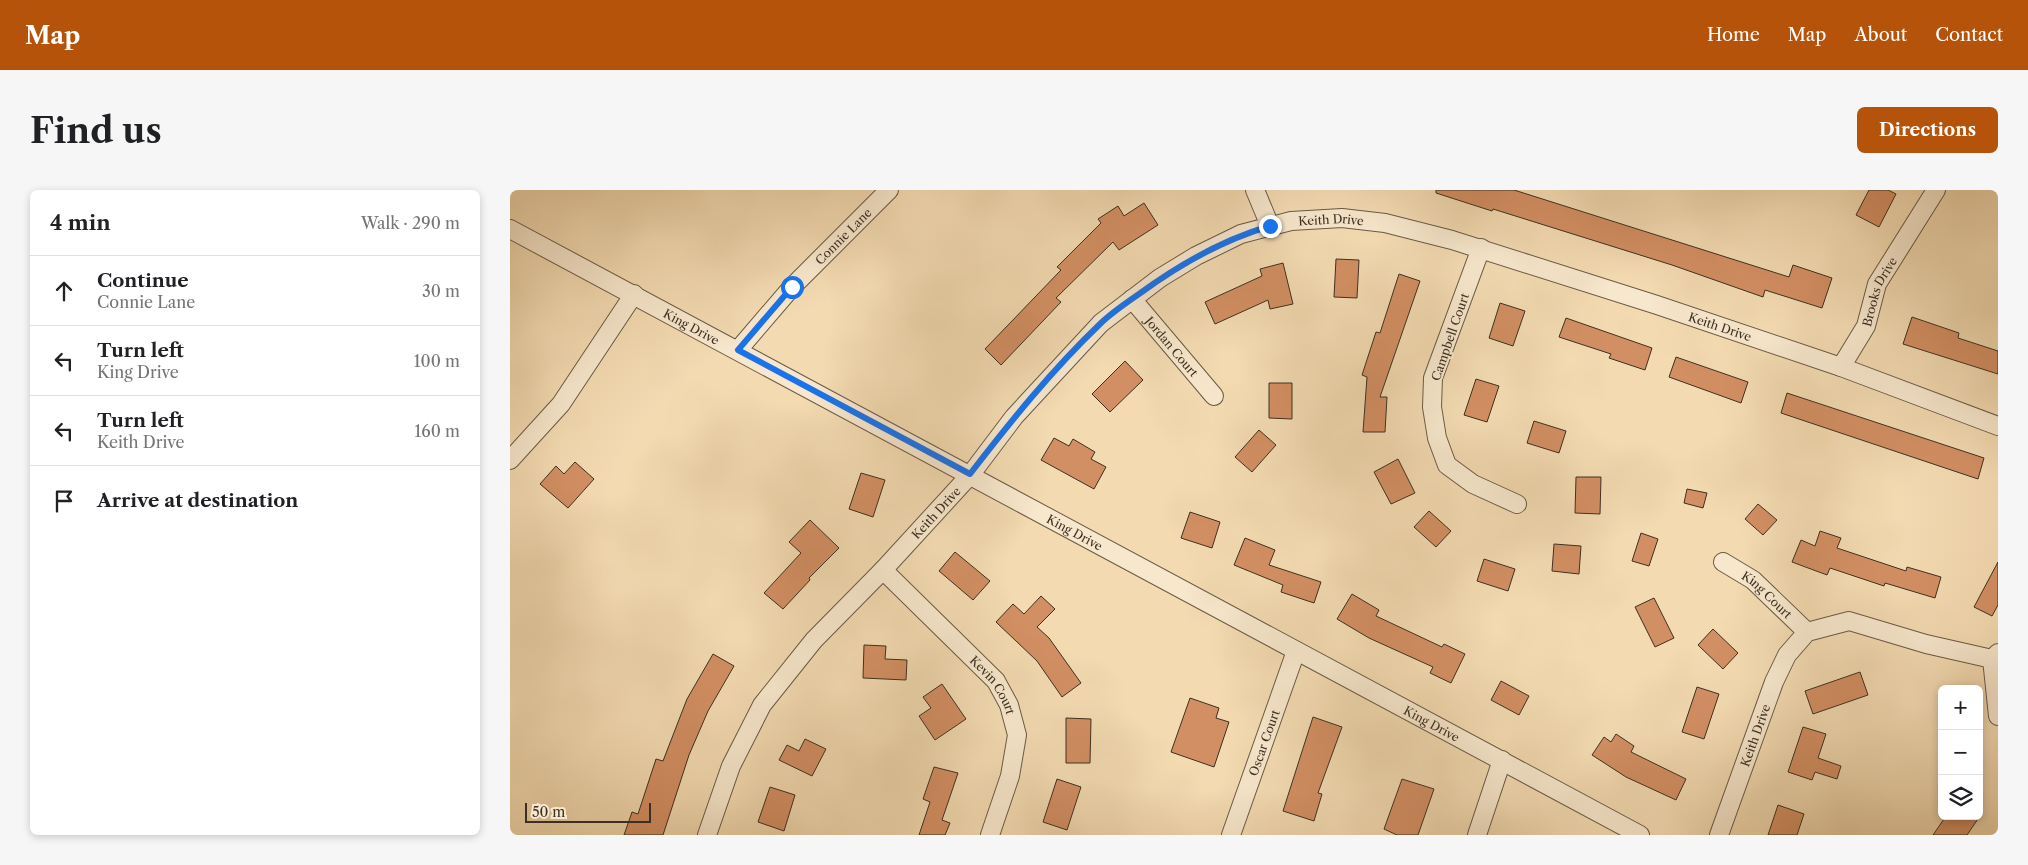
<!DOCTYPE html>
<html lang="en">
<head>
<meta charset="utf-8">
<style>
  body { margin:0; font-family:"Libre Caslon Text",serif; background:#f6f6f6; color:#202124 }
  .controls { position:absolute; right:15px; bottom:15px; display:grid; overflow:hidden; border-radius:8px; box-shadow:0 2px 8px #0003 }
  .controls button { width:45px; height:45px; display:grid; place-items:center; padding:0; border:0; border-bottom:1px solid #e0e0e0; background:#fff; color:#202124; font:25px sans-serif }
  .scale { position:absolute; left:15px; bottom:12px; width:126px; box-sizing:border-box; padding-left:5px; border:2px solid #3d3023; border-top:0; font-size:14px; line-height:18px; white-space:nowrap; color:#3d3023; -webkit-text-stroke:4px #f7e7cc; paint-order:stroke }
  .stop { position:absolute; width:15px; height:15px; margin:-11px; border:4px solid #1a73e8; border-radius:50%; background:#fff }
  .stop.end { background:#1a73e8; border-color:#fff; box-shadow:0 1px 5px #0008 }
  .list { margin:0; padding:0; list-style:none }
  h2 { display:flex; justify-content:space-between; align-items:center; height:65px; margin:0; padding:0 20px; font-size:21px }
  h2 small { font-size:16px; font-weight:400; color:#757577 }
  .list li { display:grid; grid-template-columns:32px 1fr auto; gap:15px; align-items:center; box-sizing:border-box; height:70px; padding:0 20px; border-top:1px solid #e0e0e0 }
  .list b { display:block; font-size:19px; white-space:nowrap }
  .list p { margin:0; font-size:16px; white-space:nowrap; color:#757577 }
  .list em { font-size:16px; font-style:normal; color:#757577 }
  .icon { flex:none; width:28px; height:28px; fill:none; stroke:currentColor; stroke-width:2; stroke-linecap:round; stroke-linejoin:round }
  .map { position:relative; flex:none; width:1488px; height:645px; overflow:hidden; border-radius:8px }
  header { display:flex; align-items:center; gap:30px; box-sizing:border-box; height:70px; padding:0 25px; background:#b45309; color:#fff }
  header strong { font-size:24px }
  nav { display:flex; gap:28px; margin-inline-start:auto; font-size:18px }
  .intro { display:flex; align-items:center; justify-content:space-between; box-sizing:border-box; height:120px; padding:0 30px }
  h1 { margin:0; font-size:35px }
  .button { padding:12px 22px; border-radius:8px; background:#b45309; color:#fff; font-size:18px; font-weight:700 }
  main { display:flex; gap:30px; padding:0 30px }
  aside { flex:1; background:#fff; border-radius:8px; box-shadow:0 2px 8px #0003 }
  .map>svg:first-child { display:block }
  .building { fill:#d28f63; stroke:#3d3023 }
  .lines { fill:none; stroke-linecap:round; stroke-linejoin:round }
  .minor-casing { stroke:#6a5a46; stroke-width:20 }
  .minor { stroke:#f7e7cc; stroke-width:18 }
  .route { stroke:#1a73e8; stroke-width:6 }
  .labels { text-anchor:middle; dominant-baseline:central; stroke-width:4; stroke-linejoin:round; paint-order:stroke }
  .street-label { font-size:12px; fill:#3d3023; stroke:#f7e7cc }
</style>
</head>
<body>
<header>
<strong>Map</strong>
<nav><a>Home</a><a>Map</a><a>About</a><a>Contact</a></nav>
</header>
<div class="intro"><h1>Find us</h1><a class="button">Directions</a></div>
<main>
<aside>
<h2>4 min<small>Walk · 290 m</small></h2>
<ul class="list">
<li><svg class="icon" aria-label="ahead" viewBox="0 0 24 24"><path d="M12 20V5M6 11l6-6 6 6"/></svg><div><b>Continue</b><p>Connie Lane</p></div><em>30 m</em></li>
<li><svg class="icon" aria-label="left" viewBox="0 0 24 24"><path d="M17 20v-9H6M10 6l-5 5 5 5"/></svg><div><b>Turn left</b><p>King Drive</p></div><em>100 m</em></li>
<li><svg class="icon" aria-label="left" viewBox="0 0 24 24"><path d="M17 20v-9H6M10 6l-5 5 5 5"/></svg><div><b>Turn left</b><p>Keith Drive</p></div><em>160 m</em></li>
<li><svg class="icon" aria-label="arrive" viewBox="0 0 24 24"><path d="M6 21V4h12l-3 4 3 4H6"/></svg><div><b>Arrive at destination</b></div></li>
</ul>
</aside>
<div class="map">
<svg width="1488" height="645" viewBox="0 0 1488 645">
  <rect width="100%" height="100%" fill="#f3dab1"/>
  <filter id="stains"><feTurbulence type="fractalNoise" baseFrequency=".004" numOctaves="4"/><feColorMatrix values="0 0 0 0 .2 0 0 0 0 .09 0 0 0 0 .02 0 0 0 .5 -.17"/></filter>
  <radialGradient id="worn" r=".72"><stop offset=".6" stop-color="#630" stop-opacity="0"/><stop offset="1" stop-color="#630" stop-opacity=".3"/></radialGradient>
  <path class="building" d="M 926,0 L 1004,0 L 1279,87 L 1283,75 L 1322,88 L 1312,118 L 1255,100 L 1253,107 L 1162,75 L 983,19 L 982,21 L 926,3 Z
    M 1359,0 L 1378,0 L 1386,4 L 1369,37 L 1346,25 Z
    M 634,13 L 648,35 L 609,60 L 603,52 L 546,108 L 551,112 L 491,175 L 475,159 L 551,80 L 547,77 L 591,33 L 588,29 L 608,16 L 614,26 Z
    M 826,69 L 849,70 L 847,108 L 824,107 Z
    M 773,73 L 783,114 L 760,119 L 758,110 L 705,134 L 695,112 L 752,86 L 750,79 Z
    M 889,84 L 910,91 L 870,207 L 877,207 L 875,242 L 853,242 L 857,187 L 852,185 L 866,142 L 870,143 Z
    M 990,113 L 1015,121 L 1003,156 L 979,148 Z
    M 1402,127 L 1449,143 L 1448,148 L 1488,161 L 1488,184 L 1393,154 Z
    M 1056,128 L 1142,158 L 1135,180 L 1099,168 L 1101,164 L 1049,147 Z
    M 1166,167 L 1238,192 L 1231,213 L 1159,187 Z
    M 615,171 L 633,190 L 600,222 L 582,204 Z
    M 966,189 L 989,196 L 977,232 L 954,225 Z
    M 759,193 L 782,193 L 782,229 L 759,228 Z
    M 1277,203 L 1474,268 L 1468,289 L 1271,223 Z
    M 1024,231 L 1056,241 L 1049,263 L 1017,253 Z
    M 749,240 L 766,255 L 742,282 L 725,267 Z
    M 544,248 L 559,256 L 563,249 L 585,262 L 581,269 L 596,277 L 584,299 L 531,270 Z
    M 888,269 L 905,303 L 881,314 L 864,282 Z
    M 65,272 L 84,289 L 58,318 L 30,294 L 46,276 L 54,284 Z
    M 351,283 L 375,290 L 363,327 L 339,319 Z
    M 1066,287 L 1091,287 L 1090,324 L 1065,323 Z
    M 1177,299 L 1197,303 L 1193,318 L 1174,313 Z
    M 1248,314 L 1267,330 L 1253,345 L 1235,329 Z
    M 919,321 L 941,341 L 926,357 L 904,337 Z
    M 680,322 L 710,332 L 702,358 L 671,348 Z
    M 300,330 L 329,358 L 299,388 L 300,390 L 273,419 L 254,403 L 291,363 L 279,352 Z
    M 1310,341 L 1331,348 L 1327,358 L 1396,381 L 1397,377 L 1431,387 L 1425,408 L 1375,393 L 1374,396 L 1320,378 L 1317,385 L 1282,372 L 1291,350 L 1305,356 Z
    M 1131,343 L 1148,349 L 1139,376 L 1122,371 Z
    M 735,348 L 765,360 L 759,375 L 811,392 L 804,413 L 771,402 L 773,395 L 724,375 Z
    M 1044,354 L 1071,356 L 1069,384 L 1042,381 Z
    M 445,362 L 480,391 L 463,410 L 429,381 Z
    M 974,369 L 1005,379 L 998,401 L 967,391 Z
    M 1488,372 L 1488,415 L 1482,426 L 1464,417 Z
    M 842,404 L 869,420 L 866,426 L 932,457 L 934,454 L 955,464 L 941,493 L 920,483 L 923,477 L 859,448 L 827,429 Z
    M 531,406 L 545,419 L 527,437 L 539,448 L 571,493 L 552,507 L 527,471 L 486,432 L 503,414 L 514,424 Z
    M 1144,408 L 1164,448 L 1145,457 L 1125,417 Z
    M 1203,439 L 1228,463 L 1213,479 L 1188,455 Z
    M 354,455 L 376,456 L 375,469 L 397,470 L 396,490 L 353,488 Z
    M 203,464 L 224,476 L 198,521 L 179,565 L 153,645 L 114,645 L 122,622 L 128,624 L 146,569 L 153,571 L 177,509 Z
    M 1350,482 L 1358,505 L 1303,524 L 1295,501 Z
    M 991,491 L 1019,506 L 1009,525 L 981,510 Z
    M 432,494 L 456,529 L 425,550 L 409,526 L 421,518 L 413,507 Z
    M 1187,497 L 1209,504 L 1194,549 L 1172,542 Z
    M 680,508 L 709,518 L 706,528 L 719,532 L 704,577 L 661,562 Z
    M 803,527 L 832,537 L 808,603 L 812,604 L 804,631 L 773,621 Z
    M 556,528 L 581,529 L 580,573 L 556,573 Z
    M 1293,537 L 1316,544 L 1308,568 L 1331,576 L 1327,589 L 1305,582 L 1302,590 L 1278,582 Z
    M 1106,544 L 1124,556 L 1121,562 L 1176,589 L 1166,610 L 1116,587 L 1082,565 L 1094,547 L 1101,552 Z
    M 295,549 L 316,559 L 302,586 L 269,570 L 277,555 L 289,561 Z
    M 424,577 L 448,583 L 432,630 L 440,633 L 435,645 L 409,645 L 420,612 L 413,609 Z
    M 547,589 L 571,597 L 557,640 L 533,632 Z
    M 892,589 L 924,599 L 908,645 L 887,645 L 874,639 Z
    M 260,597 L 285,605 L 274,641 L 248,632 Z
    M 1268,615 L 1294,624 L 1287,645 L 1258,645 Z
    M 1436,626 L 1470,626 L 1457,645 L 1423,645 Z"/>
  <g class="lines">
    <g class="minor-casing">
      <g id="minor">
        <path d="M 745,0 L 760,36"/>
        <path id="s1" d="M 0,39 L 1130,645"/>
        <path d="M 971,58 L 923,188 L 922,217 L 927,248 L 937,275 L 963,294 L 1007,314"/>
        <path id="s2" d="M 622,109 L 704,206"/>
        <path id="s3" d="M 228,160 L 282,97 L 379,0"/>
        <path id="s4" d="M 1331,177 L 1356,136 L 1367,94 L 1426,0"/>
        <path d="M 0,270 L 51,214 L 124,104"/>
        <path id="s5" d="M 1213,372 L 1243,390 L 1297,442"/>
        <path id="s6" d="M 373,380 L 486,491 L 499,515 L 507,545 L 500,586 L 480,645"/>
        <path d="M 1482,469 L 1488,526"/>
        <path id="s7" d="M 197,645 L 221,576 L 252,515 L 304,450 L 373,380 L 461,284 L 504,227 L 591,133 L 650,88 L 686,66 L 731,44 L 781,31 L 832,28 L 875,33 L 942,50 L 1147,115 L 1331,177 L 1488,236"/>
        <path id="s8" d="M 721,645 L 786,461"/>
        <path d="M 967,645 L 992,570"/>
        <path id="s9" d="M 1209,645 L 1264,492 L 1277,465 L 1297,442 L 1339,431 L 1416,454 L 1482,469 L 1488,463"/>
      </g>
    </g>
    <use href="#minor" class="minor"/>
  </g>
  <g class="lines">
    <path class="route" d="M 282,97 L 228,160 L 460,284 C 500,232 542,180 590,134 C 601,123 616,113 629,104 C 670,74 712,50 760,36"/>
  </g>
  <g class="labels">
    <g class="street-label">
      <text stroke="none"><textPath href="#s7" startOffset="911">Keith Drive</textPath></text>
      <text stroke="none"><textPath href="#s3" startOffset="155">Connie Lane</textPath></text>
      <text stroke="none"><textPath href="#s4" startOffset="85">Brooks Drive</textPath></text>
      <text stroke="none"><textPath href="#s1" startOffset="206">King Drive</textPath></text>
      <text stroke="none"><textPath href="#s7" startOffset="1316">Keith Drive</textPath></text>
      <text transform="translate(940 147) rotate(-71)">Campbell Court</text>
      <text stroke="none"><textPath href="#s2" startOffset="62">Jordan Court</textPath></text>
      <text stroke="none"><textPath href="#s7" startOffset="401">Keith Drive</textPath></text>
      <text stroke="none"><textPath href="#s1" startOffset="641">King Drive</textPath></text>
      <text stroke="none"><textPath href="#s5" startOffset="55">King Court</textPath></text>
      <text stroke="none"><textPath href="#s6" startOffset="160">Kevin Court</textPath></text>
      <text stroke="none"><textPath href="#s1" startOffset="1046">King Drive</textPath></text>
      <text stroke="none"><textPath href="#s9" startOffset="106">Keith Drive</textPath></text>
      <text stroke="none"><textPath href="#s8" startOffset="98">Oscar Court</textPath></text>
    </g>
  </g>
  <rect width="100%" height="100%" filter="url(#stains)"/>
  <rect width="100%" height="100%" fill="url(#worn)"/>
</svg>
<div class="controls">
<button>+</button>
<button>−</button>
<button><svg class="icon" aria-label="layers" viewBox="0 0 24 24"><path d="M12 4l9 5-9 5-9-5zM3 14l9 5 9-5"/></svg></button>
</div>
<div class="scale">50 m</div>
<div class="stop" style="left:282px;top:97px"></div>
<div class="stop end" style="left:760px;top:36px"></div>
</div>
</main>
</body>
</html>
